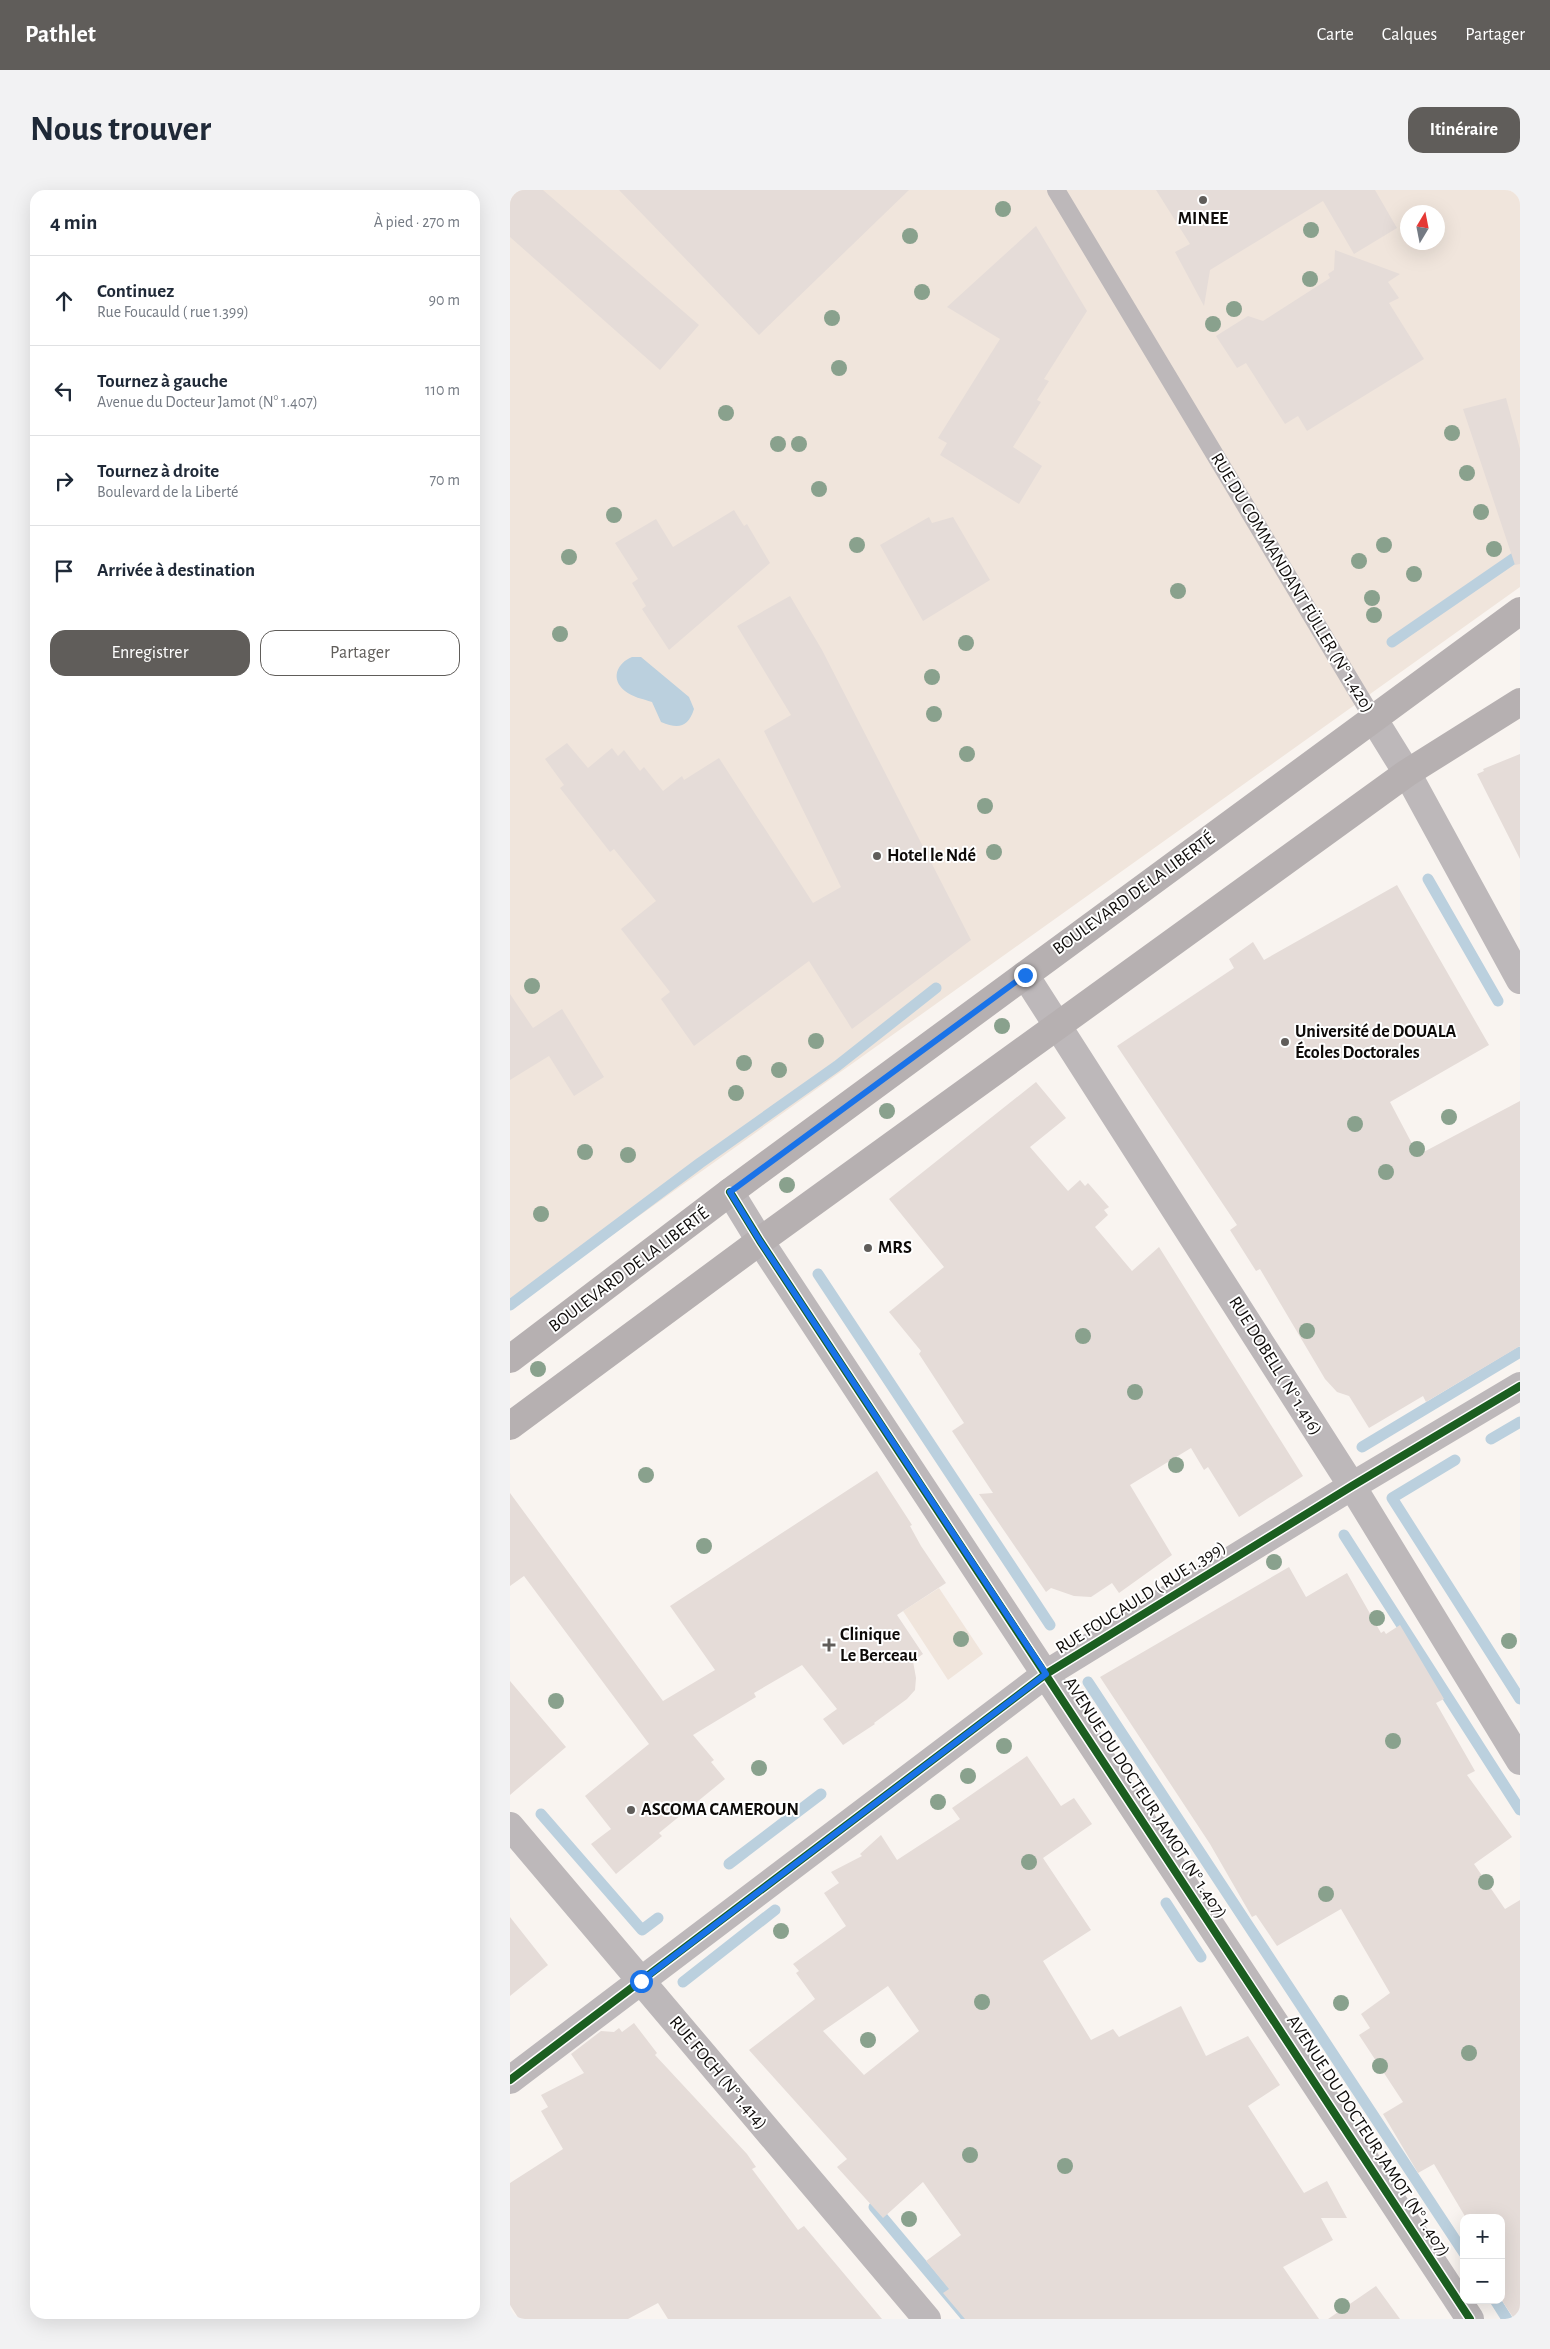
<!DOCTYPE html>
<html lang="fr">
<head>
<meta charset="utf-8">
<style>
  body { margin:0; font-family:"Alegreya Sans",sans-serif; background:#f2f2f3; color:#1f2937 }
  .controls { position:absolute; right:15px; bottom:15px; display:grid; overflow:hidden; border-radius:10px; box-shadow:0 5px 20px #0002 }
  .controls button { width:45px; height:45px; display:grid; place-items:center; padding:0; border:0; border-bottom:1px solid #e0e1e3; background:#fff; color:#1f2937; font:25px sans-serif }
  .compass { position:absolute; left:890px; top:15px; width:45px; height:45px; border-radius:50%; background:#fff; box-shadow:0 5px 20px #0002; rotate:10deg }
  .stop { position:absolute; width:15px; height:15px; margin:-11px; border:4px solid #1a73e8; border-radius:50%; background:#fff }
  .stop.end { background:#1a73e8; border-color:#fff; box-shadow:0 1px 5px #0008 }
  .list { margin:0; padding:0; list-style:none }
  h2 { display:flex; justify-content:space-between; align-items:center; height:65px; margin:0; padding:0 20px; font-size:21px }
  h2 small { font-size:16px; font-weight:400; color:#747a83 }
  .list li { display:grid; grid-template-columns:32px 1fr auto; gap:15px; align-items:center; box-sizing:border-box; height:90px; padding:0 20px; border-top:1px solid #e0e1e3 }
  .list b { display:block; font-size:19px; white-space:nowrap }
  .list p { margin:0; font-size:16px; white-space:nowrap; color:#747a83 }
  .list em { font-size:16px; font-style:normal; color:#747a83 }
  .actions { display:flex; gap:10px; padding:15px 20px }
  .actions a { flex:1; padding:11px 0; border:1px solid #605d5a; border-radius:15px; text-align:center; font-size:18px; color:#605d5a }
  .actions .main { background:#605d5a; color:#fff }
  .icon { flex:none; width:28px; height:28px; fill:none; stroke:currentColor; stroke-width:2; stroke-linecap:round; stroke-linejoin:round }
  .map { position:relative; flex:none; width:1010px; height:2129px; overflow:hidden; border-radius:15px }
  header { display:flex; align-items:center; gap:30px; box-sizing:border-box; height:70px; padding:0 25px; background:#605d5a; color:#fff }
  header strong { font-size:24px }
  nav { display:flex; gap:28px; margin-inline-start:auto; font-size:18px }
  .intro { display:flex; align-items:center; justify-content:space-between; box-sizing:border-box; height:120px; padding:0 30px }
  h1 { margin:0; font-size:35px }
  .button { padding:12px 22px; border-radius:15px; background:#605d5a; color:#fff; font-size:18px; font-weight:700 }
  main { display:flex; gap:30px; padding:0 30px }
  aside { flex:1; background:#fff; border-radius:15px; box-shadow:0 5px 20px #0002 }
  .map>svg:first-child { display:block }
  .built { fill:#f0e5dc; fill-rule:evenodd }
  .water { fill:#bbd0de }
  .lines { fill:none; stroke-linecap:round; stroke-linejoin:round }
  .stream { stroke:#bbd0de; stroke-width:11 }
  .building { fill:#e5dcd8; fill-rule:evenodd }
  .service { stroke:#bdb8ba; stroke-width:18 }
  .minor { stroke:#bdb8ba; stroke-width:28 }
  .primary { stroke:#b6b0b1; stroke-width:28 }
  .cycleway-casing { stroke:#fff; stroke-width:11 }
  .cycleway { stroke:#1b5e20; stroke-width:8 }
  .tree { fill:#89a18d }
  .route { stroke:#1a73e8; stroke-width:6 }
  .poi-dot { fill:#605d5a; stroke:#fff; stroke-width:2 }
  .labels { text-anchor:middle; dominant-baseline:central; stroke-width:4; stroke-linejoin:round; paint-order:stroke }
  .poi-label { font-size:18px; font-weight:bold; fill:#0e0b09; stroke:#fff; text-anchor:start }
  .street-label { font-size:18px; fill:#0e0b09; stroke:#fff }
</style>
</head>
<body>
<header>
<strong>Pathlet</strong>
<nav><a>Carte</a><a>Calques</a><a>Partager</a></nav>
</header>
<div class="intro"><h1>Nous trouver</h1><a class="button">Itinéraire</a></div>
<main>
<aside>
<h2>4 min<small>À pied · 270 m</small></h2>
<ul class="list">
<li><svg class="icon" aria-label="ahead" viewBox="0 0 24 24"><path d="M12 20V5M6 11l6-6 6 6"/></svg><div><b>Continuez</b><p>Rue Foucauld ( rue 1.399)</p></div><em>90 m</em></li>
<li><svg class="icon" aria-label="left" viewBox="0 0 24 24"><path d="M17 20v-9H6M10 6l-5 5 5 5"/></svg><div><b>Tournez à gauche</b><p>Avenue du Docteur Jamot (N° 1.407)</p></div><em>110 m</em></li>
<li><svg class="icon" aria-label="right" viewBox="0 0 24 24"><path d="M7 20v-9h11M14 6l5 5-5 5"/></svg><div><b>Tournez à droite</b><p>Boulevard de la Liberté</p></div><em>70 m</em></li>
<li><svg class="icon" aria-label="arrive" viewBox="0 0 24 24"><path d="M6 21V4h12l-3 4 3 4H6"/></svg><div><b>Arrivée à destination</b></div></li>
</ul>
<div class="actions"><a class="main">Enregistrer</a><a>Partager</a></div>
</aside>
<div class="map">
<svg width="1010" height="2129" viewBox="0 0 1010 2129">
  <rect width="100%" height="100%" fill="#f9f4f0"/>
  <path class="built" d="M 0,0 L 1010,0 L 1010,397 L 0,1118 ZM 898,22 L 928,22 L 928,52 L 898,52 Z
    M 429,1398 L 473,1464 L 438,1490 L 393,1421 Z"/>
  <path class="water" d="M 122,467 L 131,467 L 179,507 L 184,519 C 178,538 168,539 151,532 L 142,512 C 133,509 122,507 115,501 C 100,489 107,473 122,467 Z"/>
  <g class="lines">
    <path class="stream" d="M 882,452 L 1010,364
      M 918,689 L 988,811
      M 308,1084 L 540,1435
      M 0,1115 L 190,973 L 327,876 L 426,798
      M 981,1249 L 1010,1232
      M 852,1257 L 1010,1162
      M 945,1270 L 882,1308 L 1010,1509
      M 834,1345 L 1010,1620
      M 578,1492 L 954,2063
      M 31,1624 L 132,1740 L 148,1728
      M 219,1674 L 311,1604
      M 656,1713 L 691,1767
      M 173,1792 L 265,1720
      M 364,2017 L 458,2129
      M 985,2110 L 997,2129"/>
  </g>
  <path class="building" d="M 0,0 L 33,0 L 189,135 L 150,180 L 0,47 Z
    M 109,0 L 399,0 L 249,145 Z
    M 646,0 L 865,0 L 887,38 L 844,64 L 813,11 L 700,80 L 694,116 L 665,62 L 680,54 Z
    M 526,36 L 577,121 L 534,189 L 539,191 L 527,210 L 531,212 L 503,257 L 532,276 L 509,314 L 430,265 L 437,253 L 428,248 L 490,149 L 437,117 Z
    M 825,60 L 890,84 L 878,92 L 889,108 L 879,113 L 914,169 L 797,241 L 788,226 L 775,234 L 736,173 L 727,178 L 706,146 L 738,126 L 753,131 L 820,88 L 818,84 L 824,80 Z
    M 996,208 L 1010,259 L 1010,374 L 1005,375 L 953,219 Z
    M 224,320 L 234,336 L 237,334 L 260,373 L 159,460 L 132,419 L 136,416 L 122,393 L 128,389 L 105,353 L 146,329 L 163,357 Z
    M 419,327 L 422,333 L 443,327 L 480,390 L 413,431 L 370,355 Z
    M 280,406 L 312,460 L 461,750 L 342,839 L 299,771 L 184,856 L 151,809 L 160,802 L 111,739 L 146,711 L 104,659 L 100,662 L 50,598 L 54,595 L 35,569 L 57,553 L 78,578 L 102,558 L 108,566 L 114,560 L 130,581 L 134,577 L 153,601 L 172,586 L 174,590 L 209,568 L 303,713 L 331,697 L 254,541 L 281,525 L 227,436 Z
    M 1010,564 L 1010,669 L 967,584 L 974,581 L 973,579 Z
    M 887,695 L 979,855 L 880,912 L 908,965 L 1010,911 L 1010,1156 L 916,1212 L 913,1206 L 859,1238 L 839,1206 L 827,1202 L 815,1189 L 750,1079 L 746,1081 L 720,1040 L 727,1035 L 607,856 L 724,778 L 719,769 L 743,752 L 754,770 Z
    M 0,804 L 23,838 L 52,819 L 94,887 L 64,906 L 39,866 L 0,890 Z
    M 526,892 L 556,928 L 520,957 L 558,1001 L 570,990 L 575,996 L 578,993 L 599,1017 L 594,1020 L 598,1025 L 585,1037 L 622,1081 L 649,1057 L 793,1286 L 729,1327 L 698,1277 L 694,1280 L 681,1258 L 620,1295 L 662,1365 L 609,1403 L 602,1393 L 581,1407 L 564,1406 L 541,1398 L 536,1402 L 469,1304 L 483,1303 L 442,1241 L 454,1233 L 409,1164 L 411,1161 L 379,1122 L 434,1077 L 379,1009 Z
    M 367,1281 L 402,1335 L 400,1336 L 411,1356 L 436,1393 L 387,1425 L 413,1464 L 403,1471 L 406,1488 L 405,1500 L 397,1509 L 364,1533 L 365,1534 L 333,1555 L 313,1529 L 327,1519 L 292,1475 L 244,1503 L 246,1507 L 183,1545 L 204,1570 L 201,1572 L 215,1589 L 149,1643 L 152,1646 L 106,1684 L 81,1654 L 101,1639 L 75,1606 L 139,1554 L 14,1386 L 0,1396 L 0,1303 L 153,1511 L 205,1480 L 160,1416 Z
    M 779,1377 L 796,1407 L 837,1383 L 871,1443 L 874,1441 L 876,1444 L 890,1435 L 934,1509 L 926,1513 L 965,1581 L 957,1585 L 1002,1647 L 964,1674 L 995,1719 L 1010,1710 L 1010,2129 L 1004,2129 L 991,2109 L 991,2028 L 956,2028 L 924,1974 L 908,1983 L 873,1924 L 893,1912 L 849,1845 L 860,1838 L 851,1824 L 880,1803 L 831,1719 L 767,1756 L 746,1725 L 742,1727 L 700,1654 L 590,1487 Z
    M 0,1491 L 56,1557 L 0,1605 Z
    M 517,1566 L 551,1616 L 564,1608 L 582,1634 L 533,1668 L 581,1740 L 533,1771 L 581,1850 L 603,1839 L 609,1847 L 671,1816 L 696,1866 L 738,1846 L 770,1895 L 738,1916 L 794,2003 L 817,1991 L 837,2028 L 811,2028 L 823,2050 L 773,2077 L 809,2129 L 455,2129 L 433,2103 L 439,2099 L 416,2071 L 451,2045 L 413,1992 L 373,2028 L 327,1977 L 337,1969 L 239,1860 L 305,1809 L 286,1783 L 289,1781 L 283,1774 L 336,1736 L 314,1703 L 329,1693 L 321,1682 L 352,1666 L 350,1664 L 371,1645 L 387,1670 L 450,1629 L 442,1618 ZM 378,1796 L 409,1841 L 354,1885 L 313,1841 Z
    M 0,1727 L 38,1775 L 0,1806 Z
    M 124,1833 L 147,1863 L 145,1865 L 237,1964 L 246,1977 L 242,1979 L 288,2040 L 294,2036 L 372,2129 L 158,2129 L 148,2113 L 118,2129 L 9,2129 L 0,2115 L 0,1993 L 53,1959 L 31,1921 L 38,1917 L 31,1905 L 74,1883 L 61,1864 L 91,1841 L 104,1842 L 109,1838 L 112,1842 Z
    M 866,2096 L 890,2129 L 818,2129 Z"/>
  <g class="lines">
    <path class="service" d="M 546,0 L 863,528"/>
    <path class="minor" d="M 863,528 L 897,583 L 1010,790
      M 515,785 L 842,1296 L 1010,1571
      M 220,1002 L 250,1051 L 960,2129
      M 0,1636 L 417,2129
      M 0,1890 L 536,1484 L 842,1296 L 1010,1196"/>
    <path class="primary" d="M 0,1169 L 220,1002 L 1010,421
      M 0,1236 L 250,1051 L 897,583 L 1010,512"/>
    <g class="cycleway-casing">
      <path id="cycleway" d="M 220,1002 L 250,1051 L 960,2129
        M 0,1890 L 536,1484 L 842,1296 L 1010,1196"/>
    </g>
    <use href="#cycleway" class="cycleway"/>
  </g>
  <g class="tree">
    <circle cx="493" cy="19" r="8"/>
    <circle cx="801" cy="40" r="8"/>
    <circle cx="400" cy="46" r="8"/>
    <circle cx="800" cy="89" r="8"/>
    <circle cx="412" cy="102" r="8"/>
    <circle cx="724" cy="119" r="8"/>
    <circle cx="322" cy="128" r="8"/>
    <circle cx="703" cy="134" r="8"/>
    <circle cx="329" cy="178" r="8"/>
    <circle cx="216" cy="223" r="8"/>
    <circle cx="942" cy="243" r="8"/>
    <circle cx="268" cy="254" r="8"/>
    <circle cx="289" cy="254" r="8"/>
    <circle cx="957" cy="283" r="8"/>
    <circle cx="309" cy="299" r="8"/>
    <circle cx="971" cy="322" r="8"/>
    <circle cx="104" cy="325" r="8"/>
    <circle cx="347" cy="355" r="8"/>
    <circle cx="874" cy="355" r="8"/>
    <circle cx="984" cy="359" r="8"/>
    <circle cx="59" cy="367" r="8"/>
    <circle cx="849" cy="371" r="8"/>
    <circle cx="904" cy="384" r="8"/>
    <circle cx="668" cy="401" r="8"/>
    <circle cx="862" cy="408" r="8"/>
    <circle cx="864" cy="425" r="8"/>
    <circle cx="50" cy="444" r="8"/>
    <circle cx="456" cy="453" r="8"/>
    <circle cx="422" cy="487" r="8"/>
    <circle cx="424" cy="524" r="8"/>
    <circle cx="457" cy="564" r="8"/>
    <circle cx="475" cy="616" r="8"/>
    <circle cx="484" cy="662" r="8"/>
    <circle cx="22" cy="796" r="8"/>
    <circle cx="492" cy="836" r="8"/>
    <circle cx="306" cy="851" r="8"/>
    <circle cx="234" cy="873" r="8"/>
    <circle cx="269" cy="880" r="8"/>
    <circle cx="226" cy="903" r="8"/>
    <circle cx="377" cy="921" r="8"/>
    <circle cx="939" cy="927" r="8"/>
    <circle cx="845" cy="934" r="8"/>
    <circle cx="907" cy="959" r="8"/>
    <circle cx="75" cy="962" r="8"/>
    <circle cx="118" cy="965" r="8"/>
    <circle cx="876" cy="982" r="8"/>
    <circle cx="277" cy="995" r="8"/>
    <circle cx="31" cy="1024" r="8"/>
    <circle cx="797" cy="1141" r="8"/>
    <circle cx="573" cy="1146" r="8"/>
    <circle cx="28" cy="1179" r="8"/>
    <circle cx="625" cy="1202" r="8"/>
    <circle cx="666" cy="1275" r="8"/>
    <circle cx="136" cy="1285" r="8"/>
    <circle cx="194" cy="1356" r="8"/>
    <circle cx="764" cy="1372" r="8"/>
    <circle cx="867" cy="1428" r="8"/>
    <circle cx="451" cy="1449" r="8"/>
    <circle cx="999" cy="1451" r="8"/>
    <circle cx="46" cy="1511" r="8"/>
    <circle cx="883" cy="1551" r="8"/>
    <circle cx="494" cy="1556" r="8"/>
    <circle cx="249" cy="1578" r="8"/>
    <circle cx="458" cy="1586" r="8"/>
    <circle cx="428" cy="1612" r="8"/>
    <circle cx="519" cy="1672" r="8"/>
    <circle cx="976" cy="1692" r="8"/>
    <circle cx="816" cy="1704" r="8"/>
    <circle cx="271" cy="1741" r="8"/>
    <circle cx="472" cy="1812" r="8"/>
    <circle cx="831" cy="1813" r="8"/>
    <circle cx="358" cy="1850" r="8"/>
    <circle cx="959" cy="1863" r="8"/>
    <circle cx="870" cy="1876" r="8"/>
    <circle cx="460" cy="1965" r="8"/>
    <circle cx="555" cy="1976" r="8"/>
    <circle cx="399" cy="2029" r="8"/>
    <circle cx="832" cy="2116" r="8"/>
  </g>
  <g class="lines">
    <path class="route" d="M 131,1791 L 536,1484 L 250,1051 L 220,1002 L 515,785"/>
  </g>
  <g class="poi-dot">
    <circle cx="693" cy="10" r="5"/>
    <circle cx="367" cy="666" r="5"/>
    <circle cx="775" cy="852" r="5"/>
    <circle cx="358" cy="1058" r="5"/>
    <path d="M316.5 1447.5h5v5h5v5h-5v5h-5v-5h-5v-5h5z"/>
    <circle cx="121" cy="1620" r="5"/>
  </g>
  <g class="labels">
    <g class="poi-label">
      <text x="693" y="29" text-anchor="middle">MINEE</text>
      <text x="377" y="666">Hotel le Ndé</text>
      <text x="785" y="842">Université de DOUALA<tspan x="785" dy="21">Écoles Doctorales</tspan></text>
      <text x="368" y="1058">MRS</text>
      <text x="330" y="1445">Clinique<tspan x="330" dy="21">Le Berceau</tspan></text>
      <text x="131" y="1620">ASCOMA CAMEROUN</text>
    </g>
    <g class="street-label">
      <text transform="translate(782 393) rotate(59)">RUE DU COMMANDANT FÜLLER (N° 1.420)</text>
      <text transform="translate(624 704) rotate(-36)">BOULEVARD DE LA LIBERTÉ</text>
      <text transform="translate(119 1080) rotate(-37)">BOULEVARD DE LA LIBERTÉ</text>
      <text transform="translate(765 1176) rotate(58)">RUE DOBELL ( N° 1.416)</text>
      <text transform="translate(631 1408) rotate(-32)">RUE FOUCAULD ( RUE 1.399)</text>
      <text transform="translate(635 1608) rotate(57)">AVENUE DU DOCTEUR JAMOT (N° 1.407)</text>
      <text transform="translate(208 1883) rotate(50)">RUE FOCH (N° 1.414)</text>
      <text transform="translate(858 1946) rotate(57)">AVENUE DU DOCTEUR JAMOT (N° 1.407)</text>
    </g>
  </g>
</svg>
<div class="controls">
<button>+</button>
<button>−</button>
</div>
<svg class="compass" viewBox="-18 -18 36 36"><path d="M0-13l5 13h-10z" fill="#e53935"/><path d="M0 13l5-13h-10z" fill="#747a83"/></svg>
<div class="stop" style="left:131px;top:1791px"></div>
<div class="stop end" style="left:515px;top:785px"></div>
</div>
</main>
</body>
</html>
